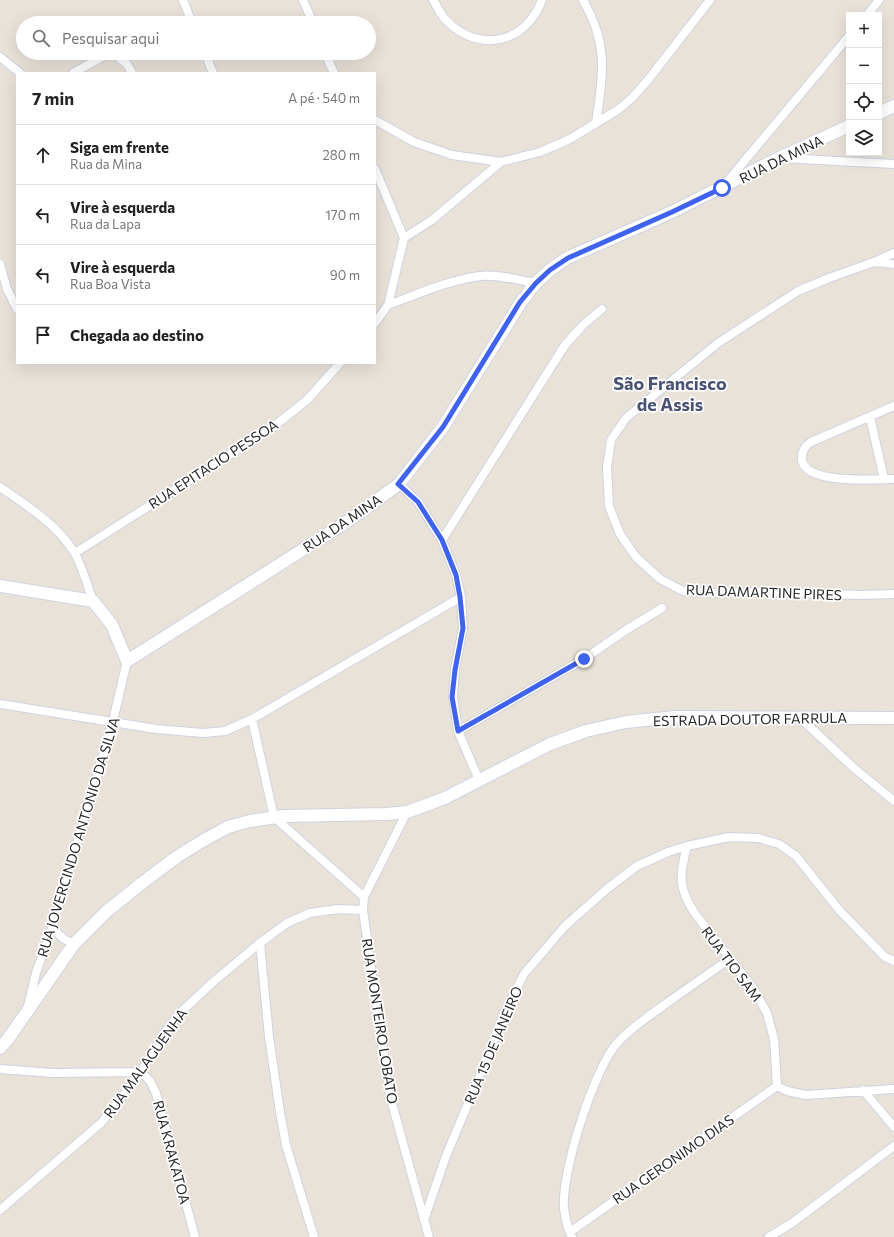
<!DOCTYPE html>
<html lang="pt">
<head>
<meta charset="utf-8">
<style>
  body { margin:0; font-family:Commissioner,sans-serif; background:#f6f6f6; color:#222 }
  .controls { position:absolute; right:12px; top:12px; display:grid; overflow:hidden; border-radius:0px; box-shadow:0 4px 16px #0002 }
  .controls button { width:36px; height:36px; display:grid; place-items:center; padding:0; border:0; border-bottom:1px solid #e0e0e0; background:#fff; color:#222; font:20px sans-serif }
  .stop { position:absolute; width:12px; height:12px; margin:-9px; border:3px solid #4063ef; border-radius:50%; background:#fff }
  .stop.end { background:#4063ef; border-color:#fff; box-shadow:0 1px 4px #0008 }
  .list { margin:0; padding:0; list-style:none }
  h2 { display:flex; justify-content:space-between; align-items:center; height:52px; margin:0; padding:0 16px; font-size:17px }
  h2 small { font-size:13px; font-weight:400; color:#767676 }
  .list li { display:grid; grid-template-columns:26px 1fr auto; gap:12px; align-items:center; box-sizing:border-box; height:60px; padding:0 16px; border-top:1px solid #e0e0e0 }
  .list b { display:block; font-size:15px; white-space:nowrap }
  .list p { margin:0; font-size:13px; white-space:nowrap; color:#767676 }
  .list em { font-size:13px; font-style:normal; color:#767676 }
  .icon { flex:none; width:22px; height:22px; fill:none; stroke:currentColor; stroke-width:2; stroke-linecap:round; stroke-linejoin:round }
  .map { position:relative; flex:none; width:894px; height:1237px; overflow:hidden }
  .search { position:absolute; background:#fff; box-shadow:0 4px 16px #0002; left:16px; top:16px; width:360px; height:44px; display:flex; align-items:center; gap:10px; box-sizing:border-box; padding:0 14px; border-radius:22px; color:#767676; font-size:15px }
  .panel { position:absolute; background:#fff; box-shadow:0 4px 16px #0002; left:16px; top:72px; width:360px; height:292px; border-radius:0px }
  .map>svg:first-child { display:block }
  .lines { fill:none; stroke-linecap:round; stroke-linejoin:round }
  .street-casing { stroke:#cfd2e0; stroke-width:10 }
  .secondary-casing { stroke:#cfd2e0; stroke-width:14 }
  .street { stroke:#fff; stroke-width:8 }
  .secondary { stroke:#fff; stroke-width:12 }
  .route { stroke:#4063ef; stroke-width:5 }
  .labels { text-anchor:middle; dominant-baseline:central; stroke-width:3.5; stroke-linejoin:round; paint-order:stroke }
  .street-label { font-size:14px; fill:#272727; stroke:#fff }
  .district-label { font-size:18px; font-weight:bold; fill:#4b5375; stroke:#fff }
</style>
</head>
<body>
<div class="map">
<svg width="894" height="1237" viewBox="0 0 894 1237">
  <rect width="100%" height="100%" fill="#e9e2d9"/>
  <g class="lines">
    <g class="street-casing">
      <path id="street" d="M 183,0 L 192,23
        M 303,0 L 313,23
        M 433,0 C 437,6 440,13 444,18 C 471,48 513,48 535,14 C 538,10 540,5 542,0
        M 583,0 C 609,45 603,74 596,123
        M 867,15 L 879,0
        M 205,53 L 213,73
        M 325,53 L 334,73
        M 0,57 L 20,73
        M 73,73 L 106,55 L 114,54 L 127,64 L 132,73
        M 375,120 L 414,142 L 452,155 L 501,162 L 540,152 L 570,139 L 619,109 L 632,98 L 648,80 L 710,0
        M 781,158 L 894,164
        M 375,169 L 404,238
        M 726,183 L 849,36
        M 404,238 L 432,220 L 501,162
        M 894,253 L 874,262 L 829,278 L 798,291 L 718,343 L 626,418 L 611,440 L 607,467 L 609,506 L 620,534 L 636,557 L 660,579 L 683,591 L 712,593 L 765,592 L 860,595 L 894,594
        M 875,262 L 894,264
        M 0,264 L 7,289 L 17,309
        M 388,305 C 418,294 449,280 480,276 C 498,274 518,280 536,283
        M 375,323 L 388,305 L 404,238
        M 894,406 L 811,442 C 805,446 801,452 802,460 C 806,485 875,479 894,479
        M 870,417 L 884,479
        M 399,484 L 418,502 L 442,540 L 456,575 L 461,597 L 463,628 L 455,669 L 453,697 L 458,731 L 479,780
        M 0,487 C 27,506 56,523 74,552 C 81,563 88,587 93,601
        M 442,540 L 565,345 L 584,324 L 602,309
        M 75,553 L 273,427 L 307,400 L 340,363
        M 0,704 L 156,729 L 203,733 L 225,731 L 252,719 L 461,597
        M 799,717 L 854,768 L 894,801
        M 252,719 L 274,817 L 364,897
        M 458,731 L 584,659 L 626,630 L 662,608
        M 407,812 L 364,897 L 363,910 L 373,982 L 390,1096 L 429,1237
        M 687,846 C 679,876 678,889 696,915 L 753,988 L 767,1013 L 774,1039 L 777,1086
        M 52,928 L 64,939 L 74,944
        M 260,943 L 269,1037 L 280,1112 L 286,1145 L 314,1237
        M 28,1006 L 36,973 L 52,928 L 113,721 L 127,661
        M 0,1069 L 53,1073 L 141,1072 L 150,1081 L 156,1093 L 195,1237
        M 777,1086 L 787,1091 L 806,1095 L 894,1089
        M 863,1090 L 894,1127
        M 0,1210 L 101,1123 L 119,1101 L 141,1072 L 164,1033 L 181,1012 L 213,982 L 260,943 L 287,923 L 310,913 L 338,909 L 363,910
        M 424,1220 L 446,1156 L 480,1075 L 503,1016 L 524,974 L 565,926 L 608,888 L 637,866 L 668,852 L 687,846 L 729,837 L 758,838 L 779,844 L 796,856 L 840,911 L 885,957 L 894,961
        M 570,1232 L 777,1086
        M 572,1237 C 568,1229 565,1217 564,1208 C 561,1173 594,1068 618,1042 C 632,1027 650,1015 667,1003 C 688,988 709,973 730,959
        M 769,1237 L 792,1223 L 894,1146"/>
    </g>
    <g class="secondary-casing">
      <path id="secondary" d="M 879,113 L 894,106
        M 0,586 L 93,601 L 112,625 L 127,661 L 348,521 L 399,484 L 443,427 L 521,302 L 536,283 L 550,270 L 567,258 L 672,212 L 779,158 L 849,126
        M 0,1048 L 8,1039 L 74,944 L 107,911 L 142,883 L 178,856 L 204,840 L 228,827 L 250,821 L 284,816 L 387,814 L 407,812 L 445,798 L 550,744 L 586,731 L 626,722 L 675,717 L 894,718"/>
    </g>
    <use href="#street" class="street"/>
    <use href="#secondary" class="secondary"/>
  </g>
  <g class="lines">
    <path class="route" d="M 584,659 L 458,731 L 452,697 L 455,670 L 463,628 L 460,597 L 456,575 L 442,540 L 418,502 L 398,484 L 443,427 L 520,302 L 536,283 L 550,270 L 568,258 L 672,212 L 722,188"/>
  </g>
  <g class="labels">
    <g class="street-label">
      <text transform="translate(781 159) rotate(-26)">RUA DA MINA</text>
      <text transform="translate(213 464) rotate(-33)">RUA EPITACIO PESSOA</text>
      <text transform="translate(342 523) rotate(-34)">RUA DA MINA</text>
      <text transform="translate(764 592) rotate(2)">RUA DAMARTINE PIRES</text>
      <text transform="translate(750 719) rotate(-1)">ESTRADA DOUTOR FARRULA</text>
      <text transform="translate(78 837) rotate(-73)">RUA JOVERCINDO ANTONIO DA SILVA</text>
      <text transform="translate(732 964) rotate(53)">RUA TIO SAM</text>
      <text transform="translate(380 1021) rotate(81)">RUA MONTEIRO LOBATO</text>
      <text transform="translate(493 1045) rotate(-67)">RUA 15 DE JANEIRO</text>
      <text transform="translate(145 1063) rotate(-54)">RUA MALAGUENHA</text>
      <text transform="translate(172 1152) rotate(75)">RUA KRAKATOA</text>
      <text transform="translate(673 1159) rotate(-35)">RUA GERONIMO DIAS</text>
    </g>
    <g class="district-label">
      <text x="670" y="383">São Francisco<tspan x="670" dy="21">de Assis</tspan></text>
    </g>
  </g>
</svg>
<div class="controls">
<button>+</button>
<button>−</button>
<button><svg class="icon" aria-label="locate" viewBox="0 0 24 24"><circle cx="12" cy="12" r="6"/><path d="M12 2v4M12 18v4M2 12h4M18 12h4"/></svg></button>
<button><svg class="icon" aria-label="layers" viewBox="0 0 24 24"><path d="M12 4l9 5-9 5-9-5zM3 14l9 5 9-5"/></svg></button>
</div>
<div class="stop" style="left:722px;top:188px"></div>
<div class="stop end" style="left:584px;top:659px"></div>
<div class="search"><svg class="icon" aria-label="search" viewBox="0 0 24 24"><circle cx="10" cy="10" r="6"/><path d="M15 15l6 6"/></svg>Pesquisar aqui</div>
<section class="panel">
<h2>7 min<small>A pé · 540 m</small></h2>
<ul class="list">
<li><svg class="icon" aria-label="ahead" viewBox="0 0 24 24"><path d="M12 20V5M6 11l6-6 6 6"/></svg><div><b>Siga em frente</b><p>Rua da Mina</p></div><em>280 m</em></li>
<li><svg class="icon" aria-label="left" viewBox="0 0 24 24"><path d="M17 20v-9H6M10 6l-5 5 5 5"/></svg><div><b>Vire à esquerda</b><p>Rua da Lapa</p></div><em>170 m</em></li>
<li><svg class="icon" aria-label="left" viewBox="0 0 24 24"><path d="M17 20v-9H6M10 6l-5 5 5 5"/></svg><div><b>Vire à esquerda</b><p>Rua Boa Vista</p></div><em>90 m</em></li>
<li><svg class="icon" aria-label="arrive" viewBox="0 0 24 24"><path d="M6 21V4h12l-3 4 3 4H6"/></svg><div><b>Chegada ao destino</b></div></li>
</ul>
</section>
</div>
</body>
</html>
